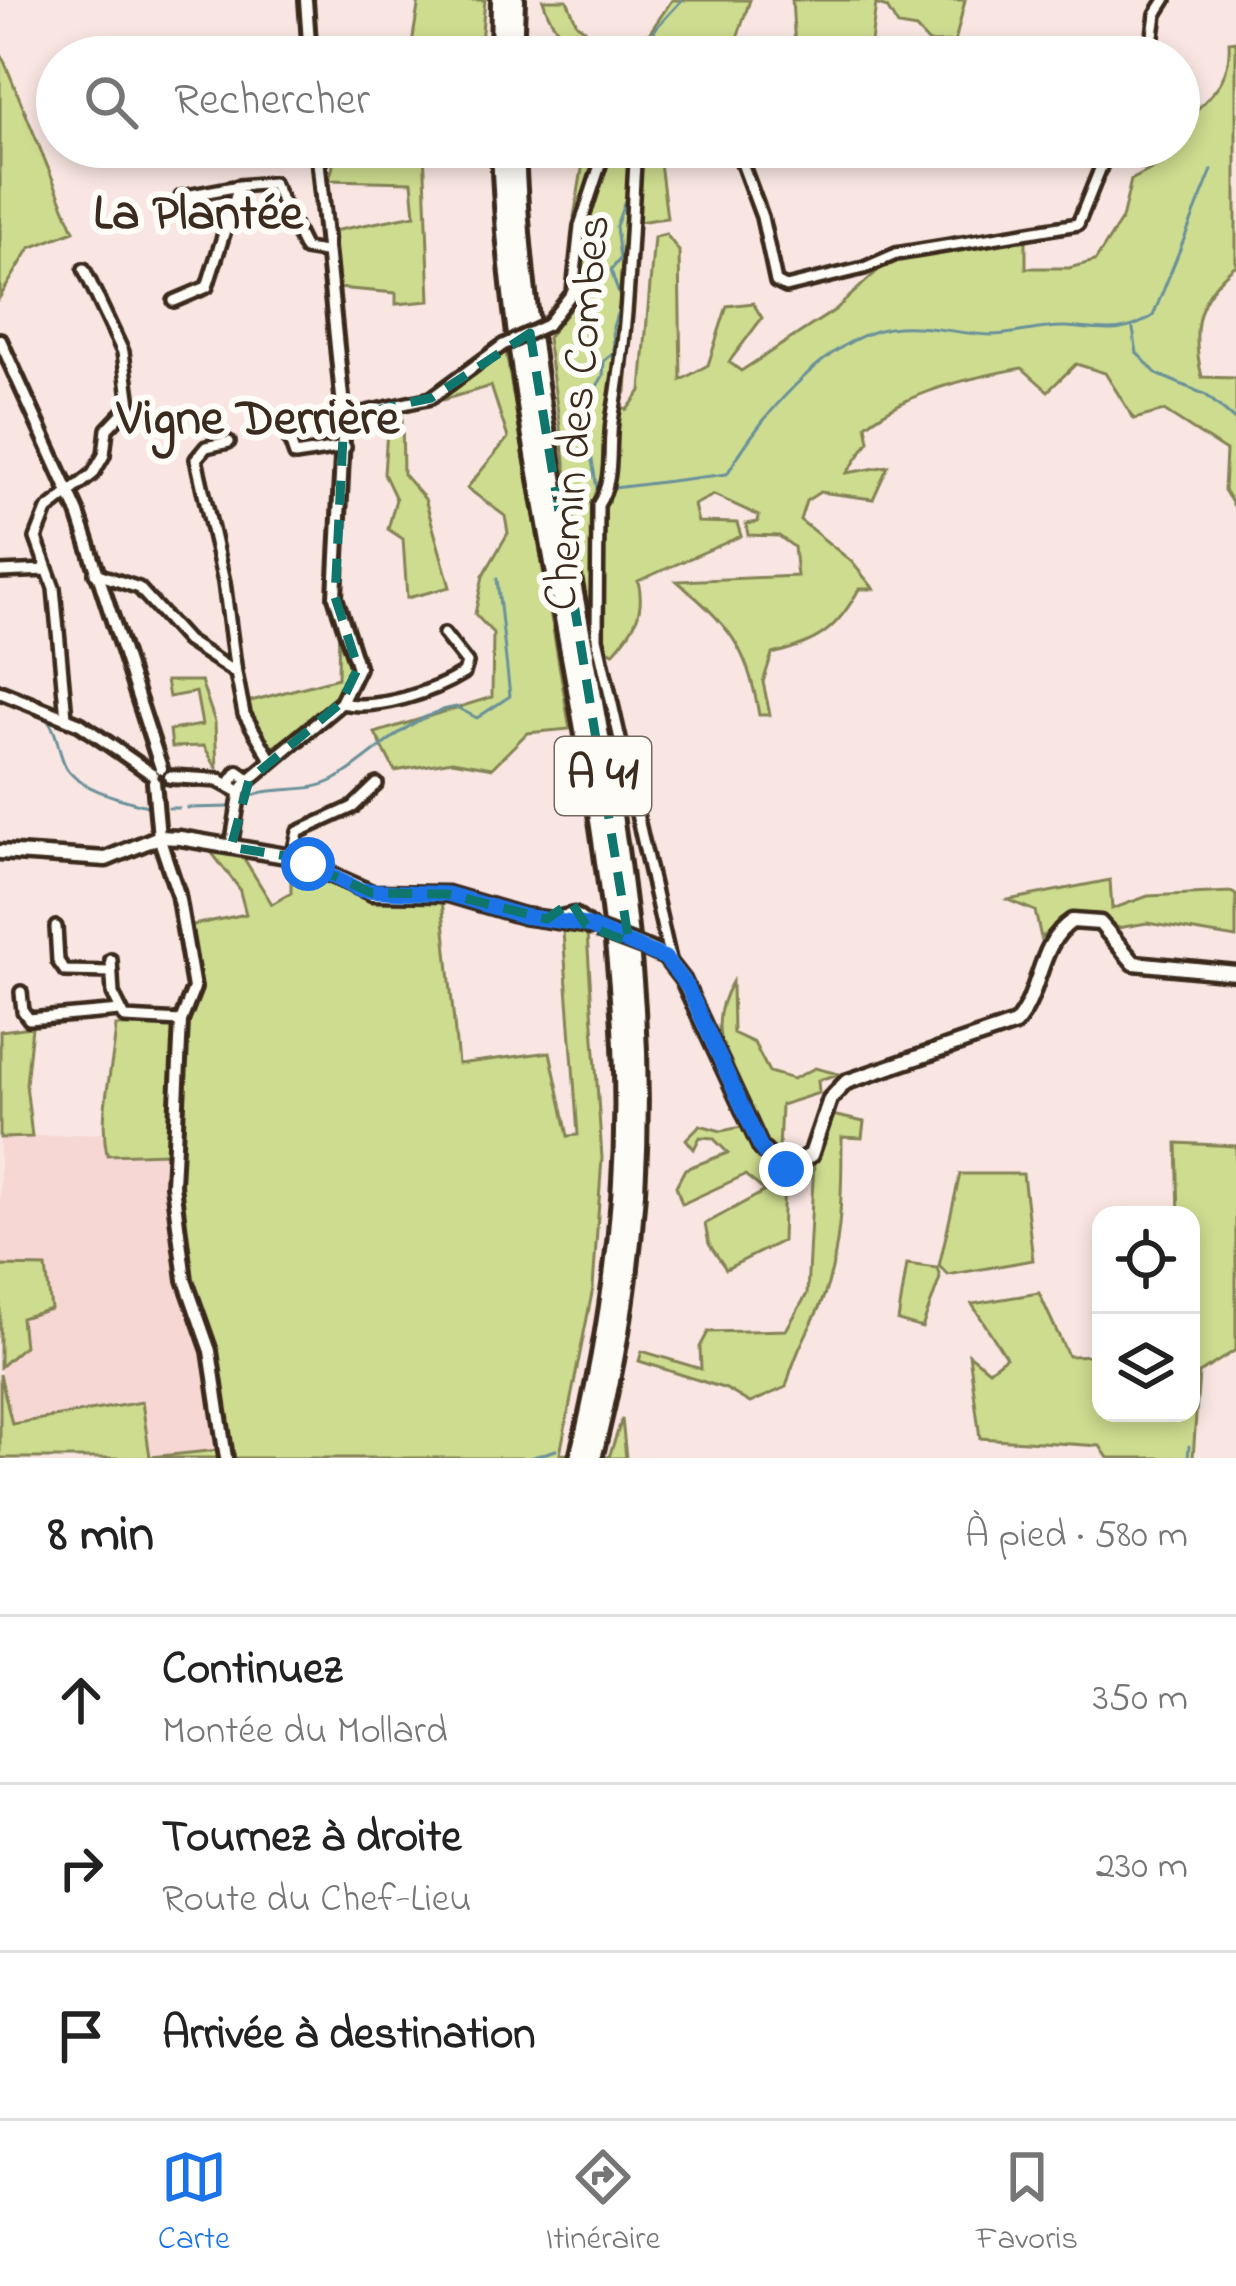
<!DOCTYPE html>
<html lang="fr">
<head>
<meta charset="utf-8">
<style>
  body { margin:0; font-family:"Indie Flower",sans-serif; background:#f6f6f6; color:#222 }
  .controls { position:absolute; right:36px; bottom:36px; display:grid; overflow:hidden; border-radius:24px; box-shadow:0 6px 18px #0003 }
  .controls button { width:108px; height:108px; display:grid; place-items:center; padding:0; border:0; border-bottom:3px solid #e0e0e0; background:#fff; color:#222; font:60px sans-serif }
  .stop { position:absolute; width:36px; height:36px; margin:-27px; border:9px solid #1a73e8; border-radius:50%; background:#fff }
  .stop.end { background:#1a73e8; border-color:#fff; box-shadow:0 3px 12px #0008 }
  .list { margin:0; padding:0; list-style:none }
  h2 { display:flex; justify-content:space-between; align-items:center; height:156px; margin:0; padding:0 48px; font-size:51px }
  h2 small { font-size:39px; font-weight:400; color:#767676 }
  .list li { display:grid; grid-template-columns:78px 1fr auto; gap:36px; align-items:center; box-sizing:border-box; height:168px; padding:0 48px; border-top:3px solid #e0e0e0 }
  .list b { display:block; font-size:45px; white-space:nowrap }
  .list p { margin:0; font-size:39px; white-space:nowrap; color:#767676 }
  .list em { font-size:39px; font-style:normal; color:#767676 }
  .icon { flex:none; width:66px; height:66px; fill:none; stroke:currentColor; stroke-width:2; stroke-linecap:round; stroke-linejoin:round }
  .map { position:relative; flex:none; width:1236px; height:1458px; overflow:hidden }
  .search { position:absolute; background:#fff; box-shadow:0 6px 18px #0003; left:36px; right:36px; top:36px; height:132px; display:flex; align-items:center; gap:30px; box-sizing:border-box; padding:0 42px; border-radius:66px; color:#767676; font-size:45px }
  .sheet { height:660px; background:#fff }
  nav { display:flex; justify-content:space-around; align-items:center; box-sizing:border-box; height:168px; border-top:3px solid #e0e0e0; background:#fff; font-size:33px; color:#767676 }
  nav a { display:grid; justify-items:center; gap:6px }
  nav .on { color:#1a73e8 }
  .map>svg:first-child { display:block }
  .built { fill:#f6d7d3 }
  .green { fill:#cddc8f; stroke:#848356; stroke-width:3 }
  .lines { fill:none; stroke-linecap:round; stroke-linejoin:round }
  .stream { stroke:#6b919a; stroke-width:3 }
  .minor-casing { stroke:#3b2a1e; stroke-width:18 }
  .tertiary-casing { stroke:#3b2a1e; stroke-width:20 }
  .secondary-casing { stroke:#3b2a1e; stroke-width:21 }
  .motorway-casing { stroke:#3b2a1e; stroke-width:26 }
  .minor { stroke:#fdfcf7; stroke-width:9 }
  .tertiary { stroke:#fdfcf7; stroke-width:10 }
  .secondary { stroke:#fdfcf7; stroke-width:12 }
  .motorway { stroke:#fdfcf7; stroke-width:16 }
  .minor-bridge-casing { stroke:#3b2a1e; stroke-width:18; stroke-linecap:butt }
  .secondary-bridge-casing { stroke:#3b2a1e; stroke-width:21; stroke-linecap:butt }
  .minor-bridge { stroke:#fdfcf7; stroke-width:9 }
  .secondary-bridge { stroke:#fdfcf7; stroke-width:12 }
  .route { stroke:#1a73e8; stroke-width:15 }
  .marked { fill:none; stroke:#0f766e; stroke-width:9; stroke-dasharray:24 15; stroke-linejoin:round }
  .labels { text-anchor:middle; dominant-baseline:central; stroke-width:12; stroke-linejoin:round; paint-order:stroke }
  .shield { fill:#fdfcf7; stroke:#75695f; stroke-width:3 }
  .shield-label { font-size:45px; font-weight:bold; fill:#3b2a1e }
  .street-label { font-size:48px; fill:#3b2a1e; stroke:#fdfcf7 }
  .neighbourhood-label { font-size:51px; font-weight:bold; fill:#3b2a1e; stroke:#fdfcf7 }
</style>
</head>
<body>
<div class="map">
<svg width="1236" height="1458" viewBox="0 0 1236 1458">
  <rect width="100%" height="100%" fill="#f9e6e2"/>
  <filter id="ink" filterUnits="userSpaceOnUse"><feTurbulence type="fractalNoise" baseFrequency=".00833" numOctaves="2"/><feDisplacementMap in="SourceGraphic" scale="24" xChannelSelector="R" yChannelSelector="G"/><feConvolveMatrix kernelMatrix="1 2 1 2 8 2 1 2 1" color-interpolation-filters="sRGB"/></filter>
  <g filter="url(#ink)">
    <path class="built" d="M 102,1133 L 107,1155 L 167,1153 L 176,1254 L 204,1339 L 219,1451 L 150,1457 L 141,1402 L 12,1424 L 0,1367 L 24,1346 L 21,1318 L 51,1309 L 46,1267 L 0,1266 L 0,1138 Z"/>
    <path class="green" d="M 419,0 L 485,0 L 480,52 L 389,57 L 412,44 Z
      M 543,0 L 567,0 L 577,24 L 624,57 C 582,57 556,42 543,0 Z
      M 672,0 L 750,0 L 732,53 L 762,57 L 633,57 Z
      M 792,0 L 965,0 L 955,42 L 929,43 L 916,29 L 898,26 L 887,8 L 876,4 L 870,50 L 901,57 L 802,57 L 795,47 Z
      M 1236,41 L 1236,265 C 1195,298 1191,330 1202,377 L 1236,378 L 1236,509 L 1224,490 L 1226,451 L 1164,411 L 1134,419 L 1105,373 L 1076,364 L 1048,391 L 1022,368 C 965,379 912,390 866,425 L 869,441 L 847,473 L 888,466 L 873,499 L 820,492 L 806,501 L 800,520 L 851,561 L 874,589 L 859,589 C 837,630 817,643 772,654 L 763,682 L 770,715 L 759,715 C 747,645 729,626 677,581 L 797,576 L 794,547 L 779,536 L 748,535 L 746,524 L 758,522 L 759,516 L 714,495 L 694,505 L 698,522 L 737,523 L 741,536 L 638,581 C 646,612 633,631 613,653 L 591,639 L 547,338 L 582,294 L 587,223 L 574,217 L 583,163 L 593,147 L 658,147 L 667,218 L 637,222 L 626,392 L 619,407 L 627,410 L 641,391 L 654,237 L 666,234 L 679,251 L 681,380 L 708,365 L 727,306 L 753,303 L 762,318 L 729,362 L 741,371 L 835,310 L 886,263 L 1026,237 L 1026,268 L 1069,268 L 1095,261 L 1122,219 L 1131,180 L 1159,165 L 1170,147 L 1179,147 C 1179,103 1233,103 1229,42 Z
      M 0,51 L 74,231 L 30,248 L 0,297 Z
      M 366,147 L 424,147 L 430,301 L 396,304 L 396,293 L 337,288 L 333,231 L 415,215 L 412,182 L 329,180 L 333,166 L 328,152 L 332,149 L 350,159 Z
      M 506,352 L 570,729 L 527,733 L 492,768 L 452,761 L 395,771 L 375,733 L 492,697 L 493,633 L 475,614 L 483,576 L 508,533 L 505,516 L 467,488 L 508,438 L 491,386 L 442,400 L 486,361 Z
      M 402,413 L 403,474 L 425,499 L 450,587 L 407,598 L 403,539 L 388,529 L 396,499 L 384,474 L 388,415 Z
      M 339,619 L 354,667 L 337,702 L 269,750 L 247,702 L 338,678 Z
      M 166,681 L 201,681 L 215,722 L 217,769 L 204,746 L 172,747 L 170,730 L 202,725 L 196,692 L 169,697 Z
      M 208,848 L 240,852 L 272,904 L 291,893 L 291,864 L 367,898 L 442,899 L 458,1064 L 550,1052 L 568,1136 L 578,1135 L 563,932 L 565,927 L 587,934 L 602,1158 L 593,1288 L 560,1454 L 609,1457 L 622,1419 L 626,1458 L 0,1458 L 0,1374 L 12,1424 L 142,1402 L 150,1457 L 219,1450 L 204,1339 L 187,1304 L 176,1253 L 167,1153 L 107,1155 C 98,1110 113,1072 116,1026 L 184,1025 L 197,1000 L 188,926 L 246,914 L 239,888 Z
      M 1110,880 L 1112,909 L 1148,896 L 1231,892 L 1236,895 L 1236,938 L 1147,923 L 1118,928 L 1105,917 L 1066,915 L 1041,938 L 1035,911 L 1008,900 Z
      M 732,982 L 733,1033 L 754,1043 L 769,1072 L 793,1079 L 815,1068 L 839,1074 L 818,1080 L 819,1093 L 781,1105 L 779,1150 L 770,1154 L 784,1174 L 782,1241 L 726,1269 L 709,1244 L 705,1224 L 765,1191 L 745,1175 L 682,1204 L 676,1186 L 685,1169 L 728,1153 L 713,1138 L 700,1137 L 694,1149 L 686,1139 L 700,1125 L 721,1131 L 758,1124 C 734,1073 700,1035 732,982 Z
      M 32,1027 L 26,1084 L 32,1137 L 0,1138 L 0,1031 Z
      M 832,1115 L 864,1122 L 862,1138 L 842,1137 C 842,1191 842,1258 819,1308 C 806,1335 794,1356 786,1387 L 750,1403 L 726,1389 L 639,1361 L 642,1351 L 701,1369 L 700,1347 L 708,1332 L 786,1330 L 807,1294 L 814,1160 Z
      M 1177,1143 L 1236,1146 L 1236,1350 L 1199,1373 L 1193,1458 L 1108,1458 L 1100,1446 L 980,1438 L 969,1354 L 989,1370 L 1006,1357 L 972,1304 L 1039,1293 L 1068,1356 L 1101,1355 L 1101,1413 L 1191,1413 L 1191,1215 L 1179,1215 Z
      M 960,1174 L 1023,1174 L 1033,1260 L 948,1275 L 939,1266 Z
      M 907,1264 L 937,1268 L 940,1278 L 922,1328 L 898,1321 Z
      M 0,1266 L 46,1267 L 51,1309 L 21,1318 L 24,1346 L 0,1367 Z"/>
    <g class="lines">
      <path class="stream" d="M 641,57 L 656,28 L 682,0
        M 630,147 L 630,181
        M 1133,329 L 1137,353 L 1157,374 L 1206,395 L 1236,421
        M 614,488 L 727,474 C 757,422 825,338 889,328 C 923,323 957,334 991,335 C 1015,335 1041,326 1065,327 C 1100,329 1121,337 1153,316 L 1212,170
        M 598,494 L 583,410 L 603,376 L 604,361 L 614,353 L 613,327 L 621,301 L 611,270 L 620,259 L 616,226 L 629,190
        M 0,698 L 15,704
        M 41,713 C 59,731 55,741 64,763 C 73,788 124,800 147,806
        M 246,799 C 273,783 306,796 336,779 C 374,757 410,714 456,707 L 477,718 L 510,696 L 497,579
        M 169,808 L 179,808
        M 187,808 L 232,807
        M 530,1458 L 556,1450
        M 1188,1458 L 1189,1446"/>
      <g class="minor-casing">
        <path id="minor" d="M 668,57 L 678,52 L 692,57
          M 1150,57 L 1156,14 L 1165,0
          M 636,147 C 630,237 629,327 613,415 C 607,446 616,478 598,505 L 597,638 L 671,964
          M 736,147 L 762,217 L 776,282 L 786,287 L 864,268 L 896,254 L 1078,224 L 1109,147
          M 181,197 L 239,186
          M 174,301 L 207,287 L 239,186 L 273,183 L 305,249 L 324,252
          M 547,325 L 573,292 L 580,226 L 606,147
          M 344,417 L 431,398 L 503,345
          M 282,418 L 295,455 L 345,447
          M 229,442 L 206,447 L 196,459 L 224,582 L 236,673
          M 0,572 L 47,570
          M 95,573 L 139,588 L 187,641 L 236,673 L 244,714 L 270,758
          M 341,703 C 378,711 433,692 464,673 L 467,663 L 444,634
          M 66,717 L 54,588 L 36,538 L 47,510 L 93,474 L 104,455 L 107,429 L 130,405 L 123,352 L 84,269
          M 231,847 L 240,792
          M 292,857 L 298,832 L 353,807 L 377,784
          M 56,927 L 58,961 L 65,971 L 112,972
          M 111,960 L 113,994 L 125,1018 L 181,1021
          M 21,992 L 23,1011 L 29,1019 L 120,1011"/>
      </g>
      <g class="tertiary-casing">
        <path id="tertiary" d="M 306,0 L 310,57
          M 0,340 L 78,513 L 161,768
          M 0,692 L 80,724 L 152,774
          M 170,777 L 220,780
          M 218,780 L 240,792 L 249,780 L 238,772 L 230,783
          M 249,780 L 341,703 L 358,668 L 335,597 L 344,417 L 317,147
          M 154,782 L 159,837 L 178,894 L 194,988 L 181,1021 L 173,1185 L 185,1280 L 210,1351 L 226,1458"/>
      </g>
      <g class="secondary-casing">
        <path id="secondary" d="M 0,852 L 106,859 L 159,837 L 180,838 L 292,857 L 372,893 L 448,894 L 523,916 L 586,925
          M 556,919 L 574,915 L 590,927
          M 648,949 L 665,957 L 683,980 L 761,1148 L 782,1169 L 811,1155 L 830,1099 L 846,1082 L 1015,1024 C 1042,994 1037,944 1072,921 L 1100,923 L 1134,963 L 1236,973"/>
      </g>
      <g class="motorway-casing">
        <path id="motorway" d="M 500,57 L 501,0
          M 513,57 L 515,0
          M 501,147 C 511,451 608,743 623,1045 C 630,1185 612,1323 579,1458
          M 515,147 C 524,430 610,701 633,981 C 646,1142 633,1302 592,1458"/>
      </g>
      <use href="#minor" class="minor"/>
      <use href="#tertiary" class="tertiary"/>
      <use href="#secondary" class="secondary"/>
      <use href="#motorway" class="motorway"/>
      <g class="minor-bridge-casing">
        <path id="minor-bridge" d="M 503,345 L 547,325"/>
      </g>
      <g class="secondary-bridge-casing">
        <path id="secondary-bridge" d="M 598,930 L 648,949"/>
      </g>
      <use href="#minor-bridge" class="minor-bridge"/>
      <use href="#secondary-bridge" class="secondary-bridge"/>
    </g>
  </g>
  <g class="lines" filter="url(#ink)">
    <path class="route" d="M 308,864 L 359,890 L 448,894 L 523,916 L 586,925 L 665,958 L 687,986 L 761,1148 L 771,1164 L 786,1169"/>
  </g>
  <path class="marked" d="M 530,333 L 629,942 L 586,925 L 571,902 L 547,919 L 448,894 L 372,893 L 292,857 L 231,847 L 249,780 L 341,703 L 358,668 L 335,597 L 344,417 L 431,398 Z"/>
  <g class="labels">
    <rect class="shield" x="555" y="737" width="96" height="78" rx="9"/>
    <g class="shield-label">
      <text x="603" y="776">A 41</text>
    </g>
    <g class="street-label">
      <text transform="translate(579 413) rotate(-85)">Chemin des Combes</text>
    </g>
    <g class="neighbourhood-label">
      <text x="198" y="215">La Plantée</text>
      <text x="258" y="420">Vigne Derrière</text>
    </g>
  </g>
</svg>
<div class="controls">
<button><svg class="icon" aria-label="locate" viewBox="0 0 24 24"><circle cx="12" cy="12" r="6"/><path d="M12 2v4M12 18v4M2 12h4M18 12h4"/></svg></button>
<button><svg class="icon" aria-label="layers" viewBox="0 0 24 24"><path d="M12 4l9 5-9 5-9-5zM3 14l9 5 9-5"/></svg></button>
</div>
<div class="stop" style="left:308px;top:864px"></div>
<div class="stop end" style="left:786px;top:1169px"></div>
<div class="search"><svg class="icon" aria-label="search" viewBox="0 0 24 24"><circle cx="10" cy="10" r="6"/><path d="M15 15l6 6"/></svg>Rechercher</div>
</div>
<section class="sheet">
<h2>8 min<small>À pied · 580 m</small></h2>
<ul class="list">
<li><svg class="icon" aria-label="ahead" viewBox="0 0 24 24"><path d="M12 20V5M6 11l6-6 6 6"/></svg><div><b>Continuez</b><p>Montée du Mollard</p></div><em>350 m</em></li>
<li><svg class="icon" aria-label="right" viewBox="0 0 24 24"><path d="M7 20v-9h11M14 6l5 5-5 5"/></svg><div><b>Tournez à droite</b><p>Route du Chef-Lieu</p></div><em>230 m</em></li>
<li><svg class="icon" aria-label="arrive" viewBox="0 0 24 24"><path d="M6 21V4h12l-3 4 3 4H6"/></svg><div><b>Arrivée à destination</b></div></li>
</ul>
</section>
<nav>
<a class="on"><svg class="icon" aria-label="map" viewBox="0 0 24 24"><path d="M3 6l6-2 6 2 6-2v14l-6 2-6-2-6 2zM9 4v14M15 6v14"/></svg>Carte</a>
<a><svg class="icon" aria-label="directions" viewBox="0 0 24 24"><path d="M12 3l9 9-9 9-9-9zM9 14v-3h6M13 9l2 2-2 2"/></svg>Itinéraire</a>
<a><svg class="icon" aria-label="saved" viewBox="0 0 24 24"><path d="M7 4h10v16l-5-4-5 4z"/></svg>Favoris</a>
</nav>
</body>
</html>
